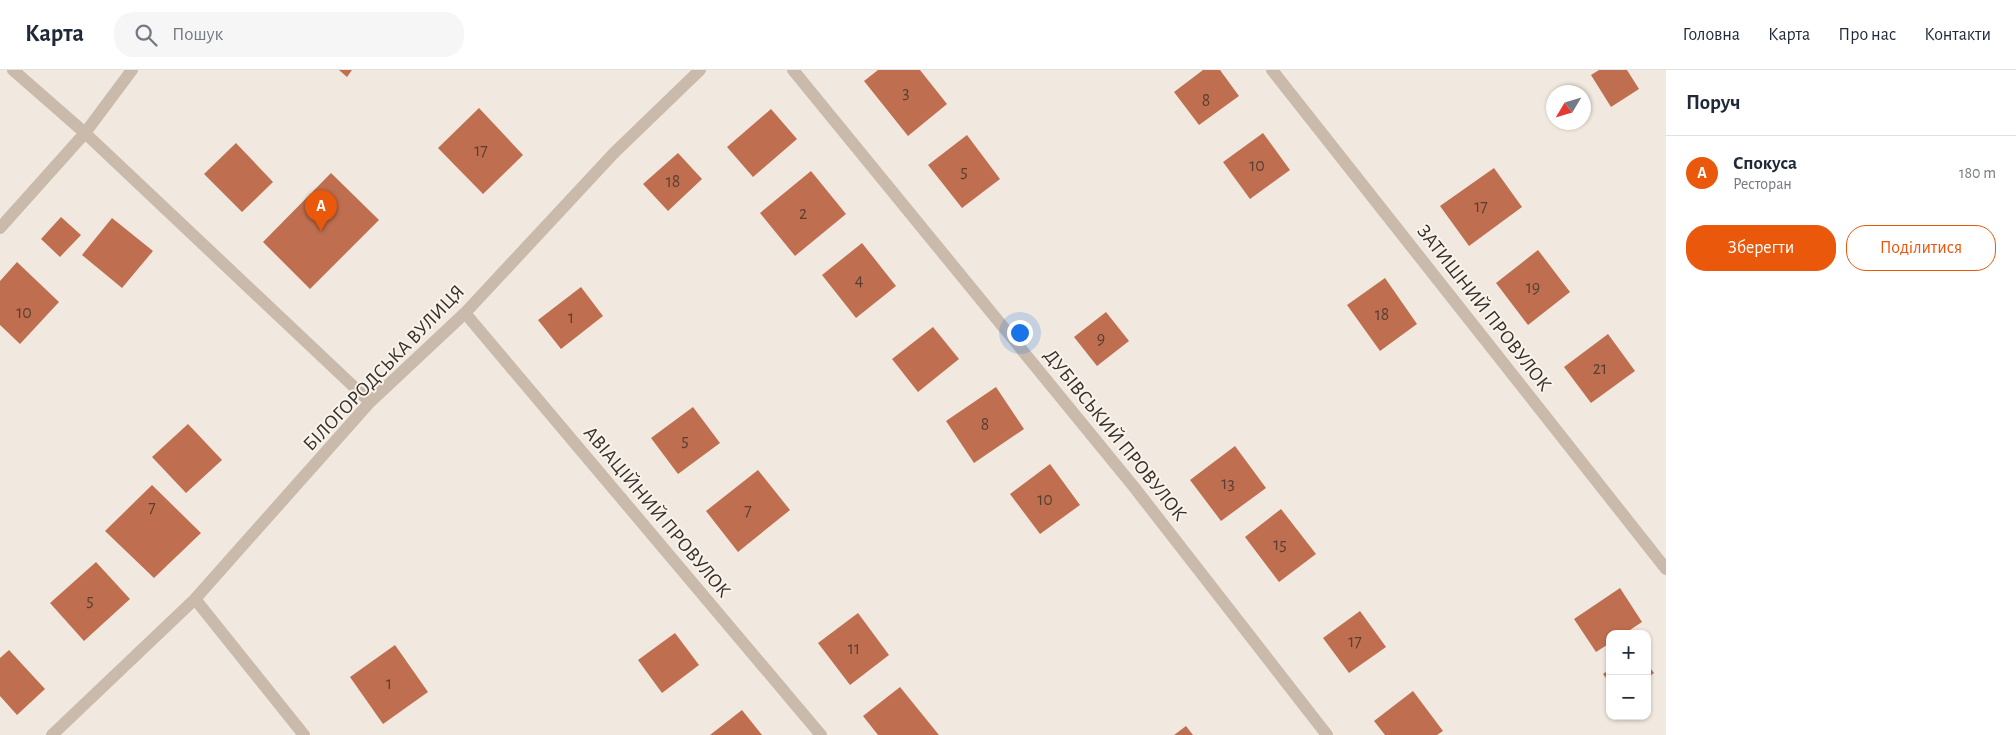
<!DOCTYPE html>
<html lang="uk">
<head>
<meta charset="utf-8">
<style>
  body { margin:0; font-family:"Alegreya Sans",sans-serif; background:#f6f6f7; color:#1f2937 }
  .controls { position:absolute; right:15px; bottom:15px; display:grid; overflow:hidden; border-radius:10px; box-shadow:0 1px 4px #0004 }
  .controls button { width:45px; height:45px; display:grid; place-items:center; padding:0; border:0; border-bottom:1px solid #e0e1e3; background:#fff; color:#1f2937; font:25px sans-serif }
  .compass { position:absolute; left:1546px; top:15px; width:45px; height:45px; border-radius:50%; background:#fff; box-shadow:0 1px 4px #0004; rotate:232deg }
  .you { position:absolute; left:1019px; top:262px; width:18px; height:18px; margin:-12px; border:4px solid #fff; border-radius:50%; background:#1a73e8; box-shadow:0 0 0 8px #1a73e833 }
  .badge { display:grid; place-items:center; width:32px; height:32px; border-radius:50%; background:#ea580c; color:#fff; font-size:16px; font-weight:700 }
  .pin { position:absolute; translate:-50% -41px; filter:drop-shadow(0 1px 2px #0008) }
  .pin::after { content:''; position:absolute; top:26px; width:18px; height:15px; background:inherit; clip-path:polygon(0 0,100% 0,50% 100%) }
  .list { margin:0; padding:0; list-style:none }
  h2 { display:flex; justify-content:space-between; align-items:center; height:65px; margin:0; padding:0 20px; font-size:21px }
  h2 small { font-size:16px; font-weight:400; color:#747a83 }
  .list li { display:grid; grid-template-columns:32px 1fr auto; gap:15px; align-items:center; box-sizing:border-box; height:75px; padding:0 20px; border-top:1px solid #e0e1e3 }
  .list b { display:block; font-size:19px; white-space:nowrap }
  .list p { margin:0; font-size:16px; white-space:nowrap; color:#747a83 }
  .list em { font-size:16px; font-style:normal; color:#747a83 }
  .actions { display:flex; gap:10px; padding:15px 20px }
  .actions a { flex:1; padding:11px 0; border:1px solid #ea580c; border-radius:20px; text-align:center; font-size:18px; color:#ea580c }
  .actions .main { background:#ea580c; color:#fff }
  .icon { flex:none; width:28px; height:28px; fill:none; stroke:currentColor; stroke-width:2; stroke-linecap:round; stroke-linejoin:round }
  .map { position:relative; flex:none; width:1666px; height:665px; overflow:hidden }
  header { display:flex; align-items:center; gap:30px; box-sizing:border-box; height:70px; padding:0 25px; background:#fff; border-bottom:1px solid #e0e1e3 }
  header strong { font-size:24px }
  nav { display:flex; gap:28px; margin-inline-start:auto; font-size:18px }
  .search { width:350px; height:45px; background:#f6f6f7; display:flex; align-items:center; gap:12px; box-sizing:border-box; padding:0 18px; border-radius:20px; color:#747a83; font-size:19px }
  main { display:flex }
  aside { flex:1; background:#fff }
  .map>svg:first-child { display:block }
  .building { fill:#bf6f4f }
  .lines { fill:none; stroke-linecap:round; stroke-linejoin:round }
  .minor { stroke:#c9baab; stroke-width:12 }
  .labels { text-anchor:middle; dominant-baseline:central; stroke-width:4; stroke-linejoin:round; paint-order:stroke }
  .number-label { font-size:18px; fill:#593f33 }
  .street-label { font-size:20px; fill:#372f2a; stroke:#f9f3eb }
</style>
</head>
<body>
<header>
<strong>Карта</strong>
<div class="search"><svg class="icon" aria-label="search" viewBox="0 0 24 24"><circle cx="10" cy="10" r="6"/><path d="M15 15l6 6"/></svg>Пошук</div>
<nav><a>Головна</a><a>Карта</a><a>Про нас</a><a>Контакти</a></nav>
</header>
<main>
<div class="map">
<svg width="1666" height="665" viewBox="0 0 1666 665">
  <rect width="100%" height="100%" fill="#f1e9df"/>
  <path class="building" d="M 339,0 L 352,0 L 347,7 Z
    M 878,0 L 920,0 L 947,34 L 908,66 L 864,11 Z
    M 1203,0 L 1220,0 L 1239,26 L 1199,55 L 1174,22 Z
    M 1599,0 L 1627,0 L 1639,19 L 1611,37 L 1591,5 Z
    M 479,38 L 523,85 L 483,124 L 438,78 Z
    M 771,39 L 797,69 L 753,107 L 727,77 Z
    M 1263,63 L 1290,100 L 1250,129 L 1223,92 Z
    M 967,65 L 1000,109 L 962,138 L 928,95 Z
    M 236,73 L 273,112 L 242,142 L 204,104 Z
    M 678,83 L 702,109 L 668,141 L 643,114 Z
    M 1494,98 L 1522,137 L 1469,176 L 1440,136 Z
    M 811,101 L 846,144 L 795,186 L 760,143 Z
    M 331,103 L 379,150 L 310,219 L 263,172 Z
    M 61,147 L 81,165 L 60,187 L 41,169 Z
    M 112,148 L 153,181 L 122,218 L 82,185 Z
    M 862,173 L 896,216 L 856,248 L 822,205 Z
    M 1538,180 L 1570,222 L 1528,255 L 1496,213 Z
    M 17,192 L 59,232 L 20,274 L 0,255 L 0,211 Z
    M 1385,208 L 1417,254 L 1380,281 L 1347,235 Z
    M 581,217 L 603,246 L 561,279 L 538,250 Z
    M 1106,242 L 1129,271 L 1097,296 L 1074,267 Z
    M 933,257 L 959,289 L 918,322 L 892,289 Z
    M 1608,264 L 1635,301 L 1591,333 L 1564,297 Z
    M 996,317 L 1024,359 L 974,393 L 946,351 Z
    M 693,337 L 720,373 L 678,404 L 651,368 Z
    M 188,354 L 222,390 L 186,423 L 152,387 Z
    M 1235,376 L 1266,418 L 1221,451 L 1190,410 Z
    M 1050,394 L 1080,435 L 1040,464 L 1010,424 Z
    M 758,400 L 790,440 L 738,482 L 706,441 Z
    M 152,415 L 201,463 L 154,508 L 105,461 Z
    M 1281,439 L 1316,484 L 1279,512 L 1245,467 Z
    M 96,492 L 130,529 L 84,571 L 50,533 Z
    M 1620,518 L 1642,552 L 1624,564 L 1610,564 L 1610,573 L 1596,582 L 1574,549 Z
    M 1360,541 L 1386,577 L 1349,603 L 1323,568 Z
    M 858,543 L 889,585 L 850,615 L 818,573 Z
    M 675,563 L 699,595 L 662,623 L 638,590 Z
    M 395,575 L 428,622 L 383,654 L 350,607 Z
    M 9,580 L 45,619 L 17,645 L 0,626 L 0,588 Z
    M 1647,594 L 1654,603 L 1647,608 Z
    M 1610,599 L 1610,613 L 1603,604 Z
    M 900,617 L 939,665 L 878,665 L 863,646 Z
    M 1413,621 L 1443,661 L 1437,665 L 1385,665 L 1374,651 Z
    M 742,640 L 762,665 L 710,665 Z
    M 1186,656 L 1193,665 L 1174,665 Z"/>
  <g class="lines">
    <path class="minor" d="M 13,0 L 85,63 L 370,332
      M 793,0 L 1134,417 L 1327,665
      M 1272,0 L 1666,499
      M 0,158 L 85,63 L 132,0
      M 465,243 L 821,665
      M 195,529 L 304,665
      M 52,665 L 195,529 L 370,332 L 465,243 L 614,83 L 700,0"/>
  </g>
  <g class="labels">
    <g class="number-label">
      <text x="906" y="23">3</text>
      <text x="1206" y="31">8</text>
      <text x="481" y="81">17</text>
      <text x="1257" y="96">10</text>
      <text x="964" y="102">5</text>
      <text x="673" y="112">18</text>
      <text x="1481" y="137">17</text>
      <text x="803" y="144">2</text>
      <text x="859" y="211">4</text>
      <text x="1533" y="218">19</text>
      <text x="24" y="243">10</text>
      <text x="1382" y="245">18</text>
      <text x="571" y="248">1</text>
      <text x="1101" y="269">9</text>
      <text x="1600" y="299">21</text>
      <text x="985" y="355">8</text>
      <text x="685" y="371">5</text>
      <text x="1228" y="414">13</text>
      <text x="1045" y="430">10</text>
      <text x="152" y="438">7</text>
      <text x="748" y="441">7</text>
      <text x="1280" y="475">15</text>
      <text x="90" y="531">5</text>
      <text x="1355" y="572">17</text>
      <text x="854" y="579">11</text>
      <text x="389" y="614">1</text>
    </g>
    <g class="street-label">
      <text transform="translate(1484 238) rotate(52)">ЗАТИШНИЙ ПРОВУЛОК</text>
      <text transform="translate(384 298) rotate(-46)">БІЛОГОРОДСЬКА ВУЛИЦЯ</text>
      <text transform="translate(1115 365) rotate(51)">ДУБІВСЬКИЙ ПРОВУЛОК</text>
      <text transform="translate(657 442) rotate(50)">АВІАЦІЙНИЙ ПРОВУЛОК</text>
    </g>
  </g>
</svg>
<div class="controls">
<button>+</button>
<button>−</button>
</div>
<svg class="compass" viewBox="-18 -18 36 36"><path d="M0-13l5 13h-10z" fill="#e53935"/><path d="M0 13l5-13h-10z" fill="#747a83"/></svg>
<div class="you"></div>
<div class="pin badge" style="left:321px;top:161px">A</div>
</div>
<aside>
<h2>Поруч<small></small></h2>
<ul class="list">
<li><span class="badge">A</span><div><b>Спокуса</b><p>Ресторан</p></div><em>180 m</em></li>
</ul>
<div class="actions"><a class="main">Зберегти</a><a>Поділитися</a></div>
</aside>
</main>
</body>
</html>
